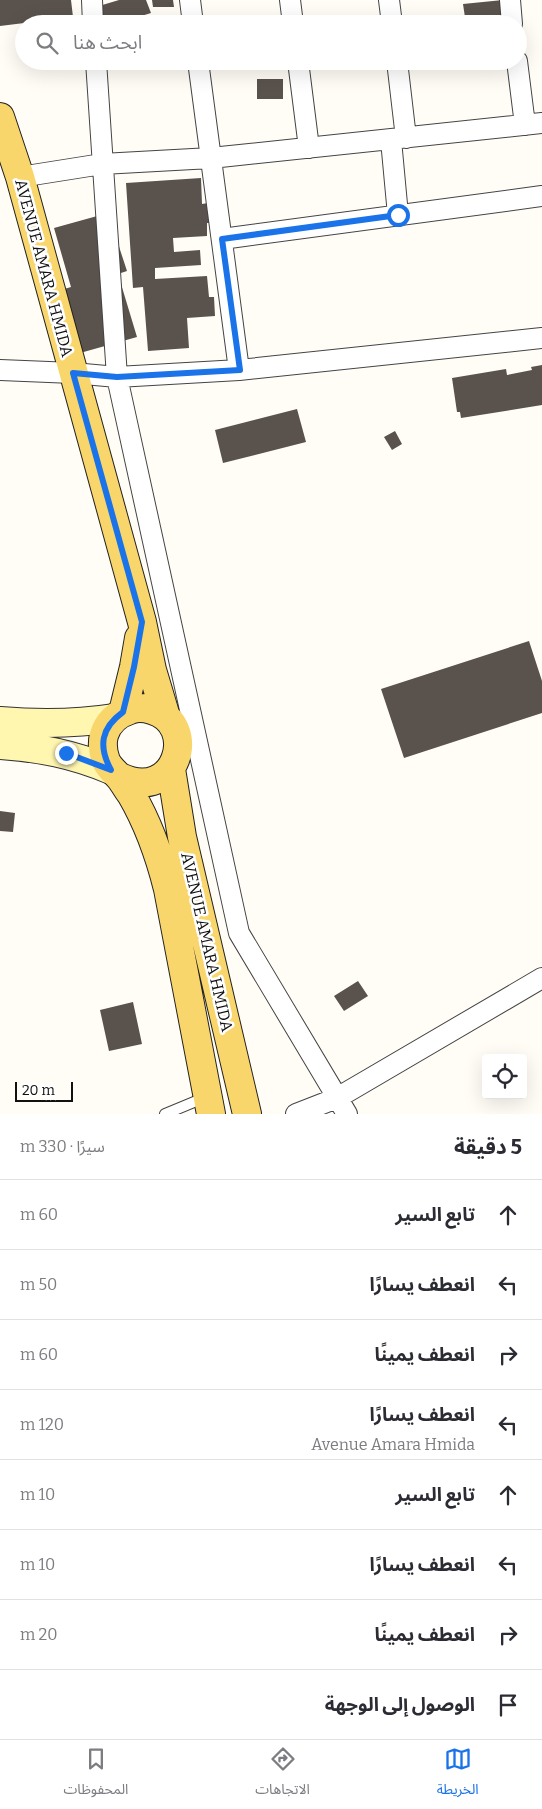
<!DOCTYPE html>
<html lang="ar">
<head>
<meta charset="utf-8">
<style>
  body { margin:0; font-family:Bitter,"Noto Sans Arabic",serif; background:#f7f7f7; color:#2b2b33; direction:rtl }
  .controls { position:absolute; right:15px; bottom:15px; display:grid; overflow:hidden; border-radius:5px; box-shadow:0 5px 20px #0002 }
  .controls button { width:45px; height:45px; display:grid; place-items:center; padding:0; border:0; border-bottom:1px solid #e1e1e2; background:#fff; color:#2b2b33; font:25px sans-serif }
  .scale { position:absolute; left:15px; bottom:12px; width:58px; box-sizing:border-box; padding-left:5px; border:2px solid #111; border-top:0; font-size:14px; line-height:18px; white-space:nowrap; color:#111; -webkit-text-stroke:4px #fff; paint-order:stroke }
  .stop { position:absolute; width:15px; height:15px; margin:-11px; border:4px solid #1a73e8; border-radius:50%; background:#fff }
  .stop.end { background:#1a73e8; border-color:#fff; box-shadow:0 1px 5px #0008 }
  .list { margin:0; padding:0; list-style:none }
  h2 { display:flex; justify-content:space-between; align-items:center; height:65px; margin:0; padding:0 20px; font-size:21px }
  h2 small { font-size:16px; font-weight:400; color:#7c7c81 }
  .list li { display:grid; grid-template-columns:32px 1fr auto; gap:15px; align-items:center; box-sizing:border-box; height:70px; padding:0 20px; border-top:1px solid #e1e1e2 }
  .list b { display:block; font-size:19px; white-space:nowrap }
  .list p { margin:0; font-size:16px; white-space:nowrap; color:#7c7c81 }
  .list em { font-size:16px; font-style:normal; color:#7c7c81 }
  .icon { flex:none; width:28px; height:28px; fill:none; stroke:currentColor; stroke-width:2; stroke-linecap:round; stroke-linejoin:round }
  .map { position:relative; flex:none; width:542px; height:1114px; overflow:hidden; direction:ltr }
  .search { position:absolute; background:#fff; box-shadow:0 5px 20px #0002; left:15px; right:15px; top:15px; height:55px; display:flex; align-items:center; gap:12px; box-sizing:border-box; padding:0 18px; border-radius:28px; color:#7c7c81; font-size:19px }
  .sheet { height:625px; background:#fff }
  nav { display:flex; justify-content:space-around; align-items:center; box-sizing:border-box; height:70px; border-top:1px solid #e1e1e2; background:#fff; font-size:14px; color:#7c7c81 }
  nav a { display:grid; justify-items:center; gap:2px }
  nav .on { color:#1a73e8 }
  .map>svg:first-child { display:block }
  .building { fill:#5a524d }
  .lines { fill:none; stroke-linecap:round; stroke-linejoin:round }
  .lane-casing { stroke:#444; stroke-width:12 }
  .street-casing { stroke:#444; stroke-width:22 }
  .secondary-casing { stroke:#333; stroke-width:30 }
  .primary-casing { stroke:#222; stroke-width:30 }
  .lane { stroke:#fff; stroke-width:10 }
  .street { stroke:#fff; stroke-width:20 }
  .secondary { stroke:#fff6b0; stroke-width:28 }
  .primary { stroke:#f9d66b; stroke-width:28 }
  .route { stroke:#1a73e8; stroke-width:6 }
  .labels { text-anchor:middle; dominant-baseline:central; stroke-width:5; stroke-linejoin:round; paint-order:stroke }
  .street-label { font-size:16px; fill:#111; stroke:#fff }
</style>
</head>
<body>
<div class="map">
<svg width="542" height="1114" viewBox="0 0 542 1114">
  <rect width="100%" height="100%" fill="#fffdf5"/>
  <path class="building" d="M 0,0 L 71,0 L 73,17 L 0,26 Z
    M 119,0 L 146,0 L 151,13 L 115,24 L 104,24 L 99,6 Z
    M 152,0 L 173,0 L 174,7 L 153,7 Z
    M 503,0 L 505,24 L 466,24 L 463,4 Z
    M 257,79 L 283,79 L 283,99 L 257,99 Z
    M 201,178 L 202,204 L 208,203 L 210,223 L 207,223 L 207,236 L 173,238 L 174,252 L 200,250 L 201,265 L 155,268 L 155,279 L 207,276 L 209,297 L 214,297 L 215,316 L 187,318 L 189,348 L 148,351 L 143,287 L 133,288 L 126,183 Z
    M 108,213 L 127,271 L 118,274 L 137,337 L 80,353 L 61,290 L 71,287 L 54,228 Z
    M 542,365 L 542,405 L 461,418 L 460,412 L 457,412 L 452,378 L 506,369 L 507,375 L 532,370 L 531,367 Z
    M 297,409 L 306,442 L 223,463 L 215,430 Z
    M 395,431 L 402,444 L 392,450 L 384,437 Z
    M 529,641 L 542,681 L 542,713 L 404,758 L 381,689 Z
    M 0,811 L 15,813 L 13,832 L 0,831 Z
    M 358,981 L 368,996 L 344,1011 L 334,996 Z
    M 133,1002 L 142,1044 L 109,1051 L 100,1010 Z"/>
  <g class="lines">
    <g class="lane-casing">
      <path id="lane" d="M 165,1114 L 206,1097"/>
    </g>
    <g class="street-casing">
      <path id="street" d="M 92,0 L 93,24
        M 190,0 L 193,24
        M 290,0 L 293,24
        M 389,0 L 392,24
        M 510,0 L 512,24
        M 96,61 L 117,377 L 239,933 L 347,1114
        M 198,61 L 239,370
        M 298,61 L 309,148
        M 397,61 L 406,138
        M 517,61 L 525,125
        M 391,140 L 398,215
        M 20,177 L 102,164 L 211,158 L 542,123
        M 222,239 L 542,196
        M 0,370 L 73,373 L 117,377 L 239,370 L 542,338
        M 296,1114 L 337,1098 L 542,978"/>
    </g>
    <g class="secondary-casing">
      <path id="secondary" d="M 0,721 C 39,724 76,724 114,718
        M 0,745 C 41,748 73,754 111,770"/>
    </g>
    <g class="primary-casing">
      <path id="primary" d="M 0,117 L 20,177 L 142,622 L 152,670 L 166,717
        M 123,712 L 134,667 L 139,638
        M 171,769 L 182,837 L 247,1114
        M 120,777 C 177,804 200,724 152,710 C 145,708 137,707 130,710 C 117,714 108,722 104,735 C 102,743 103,753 106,761 C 110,769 115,772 120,778 C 124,783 127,789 131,794 C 148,823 160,857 168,889 L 211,1114"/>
    </g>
    <use href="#lane" class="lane"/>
    <use href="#street" class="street"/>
    <use href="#secondary" class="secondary"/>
    <use href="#primary" class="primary"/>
  </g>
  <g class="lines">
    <path class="route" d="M 66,753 L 111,770 C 98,746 101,728 123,712 L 134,667 L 142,622 L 73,373 L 117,377 L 240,370 L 222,239 L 398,215"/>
  </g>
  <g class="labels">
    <g class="street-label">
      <text transform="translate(44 268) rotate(75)">AVENUE AMARA HMIDA</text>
      <text transform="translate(207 942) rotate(77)">AVENUE AMARA HMIDA</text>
    </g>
  </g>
</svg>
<div class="controls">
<button><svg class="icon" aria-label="locate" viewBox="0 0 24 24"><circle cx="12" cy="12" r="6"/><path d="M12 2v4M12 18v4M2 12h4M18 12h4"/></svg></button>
</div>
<div class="scale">20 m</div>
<div class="stop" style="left:398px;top:215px"></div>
<div class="stop end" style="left:66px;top:753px"></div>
<div class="search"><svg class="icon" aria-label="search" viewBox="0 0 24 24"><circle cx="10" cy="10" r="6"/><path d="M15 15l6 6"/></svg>ابحث هنا</div>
</div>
<section class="sheet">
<h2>5 دقيقة<small>سيرًا · 330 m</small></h2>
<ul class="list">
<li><svg class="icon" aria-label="ahead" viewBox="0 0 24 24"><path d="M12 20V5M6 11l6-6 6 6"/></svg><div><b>تابع السير</b></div><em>60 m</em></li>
<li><svg class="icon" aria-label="left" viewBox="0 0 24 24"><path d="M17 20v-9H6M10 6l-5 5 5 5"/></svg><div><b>انعطف يسارًا</b></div><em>50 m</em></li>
<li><svg class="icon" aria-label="right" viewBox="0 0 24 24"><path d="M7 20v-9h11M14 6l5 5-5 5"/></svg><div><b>انعطف يمينًا</b></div><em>60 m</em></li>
<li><svg class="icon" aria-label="left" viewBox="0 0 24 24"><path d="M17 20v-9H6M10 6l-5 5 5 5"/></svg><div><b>انعطف يسارًا</b><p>Avenue Amara Hmida</p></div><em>120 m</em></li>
<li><svg class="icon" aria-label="ahead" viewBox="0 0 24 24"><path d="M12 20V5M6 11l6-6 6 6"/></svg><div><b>تابع السير</b></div><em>10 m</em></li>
<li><svg class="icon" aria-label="left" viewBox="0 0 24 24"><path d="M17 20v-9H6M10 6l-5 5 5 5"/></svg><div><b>انعطف يسارًا</b></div><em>10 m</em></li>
<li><svg class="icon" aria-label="right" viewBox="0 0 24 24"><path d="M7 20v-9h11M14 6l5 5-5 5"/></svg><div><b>انعطف يمينًا</b></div><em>20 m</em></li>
<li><svg class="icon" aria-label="arrive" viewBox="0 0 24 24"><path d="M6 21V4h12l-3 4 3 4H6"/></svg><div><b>الوصول إلى الوجهة</b></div></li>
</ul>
</section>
<nav>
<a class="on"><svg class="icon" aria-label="map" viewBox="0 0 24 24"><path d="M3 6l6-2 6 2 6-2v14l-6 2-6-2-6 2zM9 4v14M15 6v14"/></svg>الخريطة</a>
<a><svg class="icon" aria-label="directions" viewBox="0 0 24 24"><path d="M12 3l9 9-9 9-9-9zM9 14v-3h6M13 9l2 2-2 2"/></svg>الاتجاهات</a>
<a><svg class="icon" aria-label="saved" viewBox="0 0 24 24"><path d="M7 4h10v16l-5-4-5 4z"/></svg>المحفوظات</a>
</nav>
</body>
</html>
